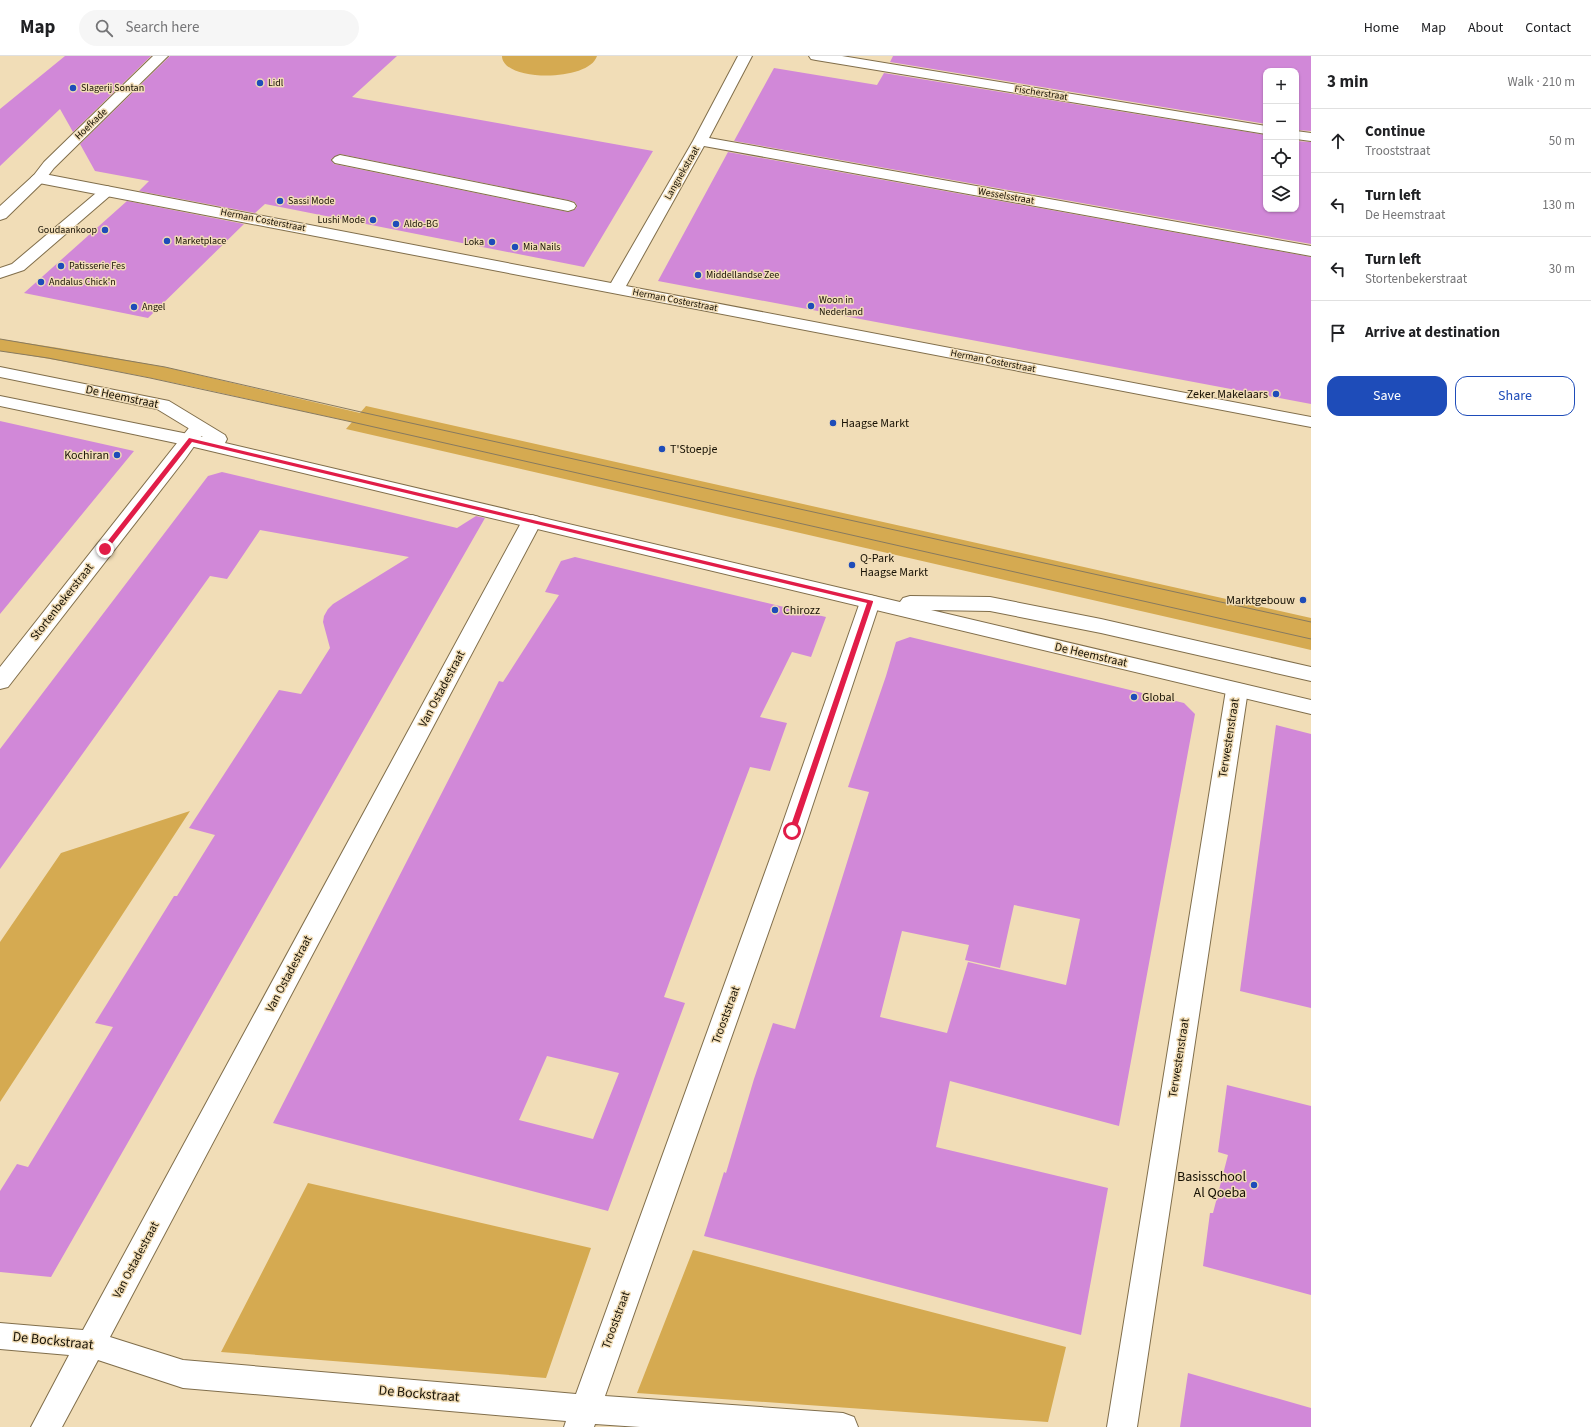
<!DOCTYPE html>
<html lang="en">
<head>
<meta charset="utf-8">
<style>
  body { margin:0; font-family:"Source Sans 3",sans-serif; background:#f6f6f6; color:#202124 }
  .controls { position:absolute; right:12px; top:12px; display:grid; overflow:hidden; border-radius:8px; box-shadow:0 1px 3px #0004 }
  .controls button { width:36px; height:36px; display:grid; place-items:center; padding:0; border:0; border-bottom:1px solid #e0e0e0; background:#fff; color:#202124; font:20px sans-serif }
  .stop { position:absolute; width:12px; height:12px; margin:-9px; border:3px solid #e11d48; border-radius:50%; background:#fff }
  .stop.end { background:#e11d48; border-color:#fff; box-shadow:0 1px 4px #0008 }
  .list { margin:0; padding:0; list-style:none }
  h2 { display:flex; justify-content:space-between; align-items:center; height:52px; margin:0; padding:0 16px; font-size:17px }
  h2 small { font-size:13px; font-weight:400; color:#757577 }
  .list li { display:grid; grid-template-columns:26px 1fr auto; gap:12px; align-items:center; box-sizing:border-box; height:64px; padding:0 16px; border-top:1px solid #e0e0e0 }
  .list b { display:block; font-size:15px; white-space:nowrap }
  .list p { margin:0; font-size:13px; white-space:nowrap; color:#757577 }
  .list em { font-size:13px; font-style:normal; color:#757577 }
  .actions { display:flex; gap:8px; padding:12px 16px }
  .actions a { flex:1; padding:9px 0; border:1px solid #1e4cb9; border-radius:12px; text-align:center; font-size:14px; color:#1e4cb9 }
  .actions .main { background:#1e4cb9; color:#fff }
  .icon { flex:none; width:22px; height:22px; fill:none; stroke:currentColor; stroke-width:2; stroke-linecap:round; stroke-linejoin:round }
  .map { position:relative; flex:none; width:1311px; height:1371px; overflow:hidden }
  header { display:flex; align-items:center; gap:24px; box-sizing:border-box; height:56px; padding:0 20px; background:#fff; border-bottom:1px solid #e0e0e0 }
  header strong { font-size:19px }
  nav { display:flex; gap:22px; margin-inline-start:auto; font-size:14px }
  .search { width:280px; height:36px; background:#f6f6f6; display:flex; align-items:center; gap:10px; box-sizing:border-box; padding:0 14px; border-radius:22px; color:#757577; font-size:15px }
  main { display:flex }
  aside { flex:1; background:#fff }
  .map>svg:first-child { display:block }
  .green { fill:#d5aa51 }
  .building { fill:#d188d8; fill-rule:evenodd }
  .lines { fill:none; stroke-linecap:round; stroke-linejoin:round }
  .lane-casing { stroke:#806e4b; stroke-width:2 }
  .street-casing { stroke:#806e4b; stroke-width:2 }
  .secondary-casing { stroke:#806e4b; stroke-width:2 }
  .lane { fill:#fff; fill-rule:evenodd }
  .street { fill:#fff; fill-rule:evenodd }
  .secondary { fill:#fff; fill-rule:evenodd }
  .tram { stroke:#877a60; stroke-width:1 }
  .route { fill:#e11d48 }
  .poi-dot { fill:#1e4cb9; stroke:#f1ddb7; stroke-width:1.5 }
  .labels { text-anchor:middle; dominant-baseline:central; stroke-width:3; stroke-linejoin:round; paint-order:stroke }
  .far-poi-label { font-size:10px; fill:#181205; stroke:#f1ddb7; text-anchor:start }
  .far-street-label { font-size:10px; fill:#181205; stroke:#f1ddb7 }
  .poi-label { font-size:12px; fill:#181205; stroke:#f1ddb7; text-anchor:start }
  .street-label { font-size:12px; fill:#181205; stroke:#f1ddb7 }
  .near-poi-label { font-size:14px; fill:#181205; stroke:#f1ddb7; text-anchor:end }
  .near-street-label { font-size:14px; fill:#181205; stroke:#f1ddb7 }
</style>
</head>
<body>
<header>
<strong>Map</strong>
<div class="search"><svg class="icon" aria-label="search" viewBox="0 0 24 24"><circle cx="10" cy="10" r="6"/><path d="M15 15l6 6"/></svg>Search here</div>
<nav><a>Home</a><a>Map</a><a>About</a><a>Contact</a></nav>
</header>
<main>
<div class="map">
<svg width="1311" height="1371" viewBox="0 0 1311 1371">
  <rect width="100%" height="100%" fill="#f1ddb7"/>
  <path class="green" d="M 502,0 L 597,0 C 589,26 502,26 502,0 Z
    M 0,283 L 59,292 L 165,311 L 360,357 L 366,350 L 1311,562 L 1311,594 L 346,373 L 352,366 C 308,356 265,347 221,337 C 148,321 74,306 0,295 Z
    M 190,755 L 0,1046 L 0,886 L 61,797 Z
    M 308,1127 L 591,1192 L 546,1322 L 221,1296 Z
    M 693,1194 L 1066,1291 L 1048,1366 L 637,1337 Z"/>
  <path class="building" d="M 65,0 L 151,0 L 73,76 L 60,53 L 0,110 L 0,53 Z
    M 170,0 L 397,0 L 352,41 L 653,95 L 584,211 L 265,148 L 255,157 L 139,135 L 149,125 L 95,115 L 80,88 ZM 340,98 L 568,144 L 575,146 L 577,151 L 574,154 L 568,156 L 334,108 L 331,103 Z
    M 893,0 L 1311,0 L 1311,75 L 1296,74 L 1296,15 L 1266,15 L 1266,68 L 890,6 Z
    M 774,12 L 877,29 L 884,17 L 1266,79 L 1266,153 L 1296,153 L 1296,85 L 1311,86 L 1311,188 L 734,85 Z
    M 728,96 L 1311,201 L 1311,348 L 658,225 Z
    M 127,145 L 244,168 L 148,262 L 24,237 Z
    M 0,365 L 134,395 L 0,558 Z
    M 222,416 L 457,472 L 476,460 L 485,462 L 51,1221 L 0,1216 L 0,1135 L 17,1108 L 28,1111 L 113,971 L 95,967 L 174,840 L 177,840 L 215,779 L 189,772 L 279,634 L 301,638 L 330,592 L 323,566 L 324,560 L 328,553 L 333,548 L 409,501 L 260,474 L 227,523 L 210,520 L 0,813 L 0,693 L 208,420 Z
    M 575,501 L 826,561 L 811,601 L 792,596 L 760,661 L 787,667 L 770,715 L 750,711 L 684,886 L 664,941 L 685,947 L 608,1155 L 273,1067 L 499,625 L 503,626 L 559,539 L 545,536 L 561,505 ZM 547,1000 L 619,1017 L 593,1083 L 519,1064 Z
    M 910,581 L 1184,647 L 1195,658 L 1119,1070 L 950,1025 L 936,1091 L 1108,1132 L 1081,1279 L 704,1180 L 724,1116 L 726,1117 L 754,1023 L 773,967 L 795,973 L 869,736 L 848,731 L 886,620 L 896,586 ZM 1014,849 L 1080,863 L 1066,929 L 968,906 L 947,977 L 880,961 L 902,875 L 969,889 L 965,904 L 1000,912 Z
    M 1276,669 L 1311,678 L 1311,952 L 1240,935 Z
    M 1227,1029 L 1311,1050 L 1311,1239 L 1203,1210 L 1210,1157 L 1213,1157 L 1228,1099 L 1218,1096 Z
    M 1188,1317 L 1311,1352 L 1311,1371 L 1180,1371 Z"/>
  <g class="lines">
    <g class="lane-casing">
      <path id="lane" d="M 340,99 L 568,145 L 574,147 L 576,150 L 574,153 L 568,155 L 335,107 L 332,104 L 335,101 Z
        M 107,130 L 112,132 L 115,135 L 112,138 L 24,214 L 0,222 L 0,212 L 12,208 L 102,132 Z"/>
    </g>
    <g class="street-casing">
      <path id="street" d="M 738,0 L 752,0 L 709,82 L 1311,190 L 1311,200 L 704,90 L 626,230 L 1311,361 L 1311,371 L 39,127 L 34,125 L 31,122 L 34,119 L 39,117 L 611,227 L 693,85 Z
        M 809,0 L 842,0 L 1266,70 L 1266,78 L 816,4 L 811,3 Z
        M 1296,75 L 1311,77 L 1311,85 L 1296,83 Z
        M 198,367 L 204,368 L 207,372 L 185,403 L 8,631 L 0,633 L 0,611 L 192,368 Z
        M 532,459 L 539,461 L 542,465 L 110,1281 L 183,1304 L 576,1338 L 780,775 L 860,546 L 863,541 L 870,539 L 877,541 L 880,546 L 804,775 L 605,1340 L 843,1357 L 854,1361 L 858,1371 L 640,1371 L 595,1368 L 594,1371 L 564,1371 L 566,1365 L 183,1332 L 98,1304 L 62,1371 L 31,1371 L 69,1299 L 0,1293 L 0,1267 L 83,1274 L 522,465 L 525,461 Z
        M 1237,627 L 1245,629 L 1248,634 L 1137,1371 L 1107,1371 L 1226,634 L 1229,629 Z"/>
    </g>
    <g class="secondary-casing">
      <path id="secondary" d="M 153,0 L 168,0 L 54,112 L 44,125 L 6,162 L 0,164 L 0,150 L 34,119 L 44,106 Z
        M 0,311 L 169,345 L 225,379 L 227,383 L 225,387 L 900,546 L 903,542 L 910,540 L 990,541 L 1101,563 L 1311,611 L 1311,625 L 1101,577 L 990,555 L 931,554 L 1311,644 L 1311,658 L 190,390 L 0,350 L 0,340 L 203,381 L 157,353 L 0,321 Z"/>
    </g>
    <use href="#lane" class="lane"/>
    <use href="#street" class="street"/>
    <use href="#secondary" class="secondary"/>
    <path class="tram" d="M 0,283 L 165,311 L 361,356 L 1311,566
      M 0,295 L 48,302 L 150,322 L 352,366 L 1311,583"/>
  </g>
  <path class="route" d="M 189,382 L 873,545 L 873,546 L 795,777 L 790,777 L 789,775 L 867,547 L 192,386 L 107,494 L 103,494 L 103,491 Z"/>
  <g class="poi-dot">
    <circle cx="260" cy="27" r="4"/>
    <circle cx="73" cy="32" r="4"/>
    <circle cx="280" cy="145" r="4"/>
    <circle cx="373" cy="164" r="4"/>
    <circle cx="396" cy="168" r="4"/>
    <circle cx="105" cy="174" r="4"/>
    <circle cx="167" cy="185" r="4"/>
    <circle cx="492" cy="186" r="4"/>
    <circle cx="515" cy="191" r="4"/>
    <circle cx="61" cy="210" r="4"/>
    <circle cx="698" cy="219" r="4"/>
    <circle cx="41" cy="226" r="4"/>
    <circle cx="811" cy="250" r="4"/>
    <circle cx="134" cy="251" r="4"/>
    <circle cx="1276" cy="338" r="4"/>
    <circle cx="833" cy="367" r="4"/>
    <circle cx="662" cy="393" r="4"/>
    <circle cx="117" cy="399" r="4"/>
    <circle cx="852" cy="509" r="4"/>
    <circle cx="1303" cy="544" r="4"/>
    <circle cx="775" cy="554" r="4"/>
    <circle cx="1134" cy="641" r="4"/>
    <circle cx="1254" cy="1129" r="4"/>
  </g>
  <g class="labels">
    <g class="far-poi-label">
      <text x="268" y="27">Lidl</text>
      <text x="81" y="32">Slagerij Sontan</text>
      <text x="288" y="145">Sassi Mode</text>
      <text x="365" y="164" text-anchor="end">Lushi Mode</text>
      <text x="404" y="168">Aldo-BG</text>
      <text x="97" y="174" text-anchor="end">Goudaankoop</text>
      <text x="175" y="185">Marketplace</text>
      <text x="484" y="186" text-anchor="end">Loka</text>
      <text x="523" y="191">Mia Nails</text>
      <text x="69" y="210">Patisserie Fes</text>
      <text x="706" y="219">Middellandse Zee</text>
      <text x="49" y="226">Andalus Chick'n</text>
      <text x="819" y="244">Woon in<tspan x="819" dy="12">Nederland</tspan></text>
      <text x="142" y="251">Angel</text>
    </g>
    <g class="far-street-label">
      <text transform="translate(1041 37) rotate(9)">Fischerstraat</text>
      <text transform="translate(91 68) rotate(-44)">Hoefkade</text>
      <text transform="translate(682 117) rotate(-60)">Langnekstraat</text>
      <text transform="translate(1006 140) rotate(10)">Wesselsstraat</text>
      <text transform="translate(263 164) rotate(11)">Herman Costerstraat</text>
      <text transform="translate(675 244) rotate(11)">Herman Costerstraat</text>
      <text transform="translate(993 305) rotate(11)">Herman Costerstraat</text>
    </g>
    <g class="poi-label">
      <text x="1268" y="338" text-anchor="end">Zeker Makelaars</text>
      <text x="841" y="367">Haagse Markt</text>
      <text x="670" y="393">T'Stoepje</text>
      <text x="109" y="399" text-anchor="end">Kochiran</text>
      <text x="860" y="502">Q-Park<tspan x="860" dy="14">Haagse Markt</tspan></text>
      <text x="1295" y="544" text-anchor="end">Marktgebouw</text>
      <text x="783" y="554">Chirozz</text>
      <text x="1142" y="641">Global</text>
    </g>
    <g class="street-label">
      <text transform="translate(122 341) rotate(12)">De Heemstraat</text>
      <text transform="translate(62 546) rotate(-52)">Stortenbekerstraat</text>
      <text transform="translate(1091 599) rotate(13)">De Heemstraat</text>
      <text transform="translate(442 633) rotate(-62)">Van Ostadestraat</text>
      <text transform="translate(1229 682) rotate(-81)">Terwestenstraat</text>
      <text transform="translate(289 918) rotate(-62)">Van Ostadestraat</text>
      <text transform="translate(726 959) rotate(-70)">Trooststraat</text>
      <text transform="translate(1179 1002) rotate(-81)">Terwestenstraat</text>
      <text transform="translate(136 1204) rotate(-62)">Van Ostadestraat</text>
      <text transform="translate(616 1264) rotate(-70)">Trooststraat</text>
    </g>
    <g class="near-poi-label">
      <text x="1246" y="1121">Basisschool<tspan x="1246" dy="16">Al Qoeba</tspan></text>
    </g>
    <g class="near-street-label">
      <text transform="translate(53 1285) rotate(6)">De Bockstraat</text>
      <text transform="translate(419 1338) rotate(5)">De Bockstraat</text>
    </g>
  </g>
</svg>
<div class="controls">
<button>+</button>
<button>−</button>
<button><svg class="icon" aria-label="locate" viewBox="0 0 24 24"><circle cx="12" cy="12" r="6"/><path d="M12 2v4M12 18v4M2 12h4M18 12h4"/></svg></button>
<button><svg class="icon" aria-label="layers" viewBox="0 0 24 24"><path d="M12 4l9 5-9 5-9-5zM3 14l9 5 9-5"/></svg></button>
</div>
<div class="stop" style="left:792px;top:775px"></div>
<div class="stop end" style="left:105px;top:493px"></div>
</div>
<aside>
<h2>3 min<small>Walk · 210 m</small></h2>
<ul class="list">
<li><svg class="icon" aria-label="ahead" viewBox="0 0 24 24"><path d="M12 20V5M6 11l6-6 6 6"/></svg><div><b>Continue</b><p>Trooststraat</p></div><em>50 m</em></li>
<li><svg class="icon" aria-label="left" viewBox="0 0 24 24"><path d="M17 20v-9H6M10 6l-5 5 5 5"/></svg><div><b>Turn left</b><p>De Heemstraat</p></div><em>130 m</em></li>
<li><svg class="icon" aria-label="left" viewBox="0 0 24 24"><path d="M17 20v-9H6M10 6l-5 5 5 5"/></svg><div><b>Turn left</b><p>Stortenbekerstraat</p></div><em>30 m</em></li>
<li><svg class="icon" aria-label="arrive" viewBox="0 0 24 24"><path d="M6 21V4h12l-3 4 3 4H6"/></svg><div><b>Arrive at destination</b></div></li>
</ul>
<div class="actions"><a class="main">Save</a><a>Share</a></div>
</aside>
</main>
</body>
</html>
